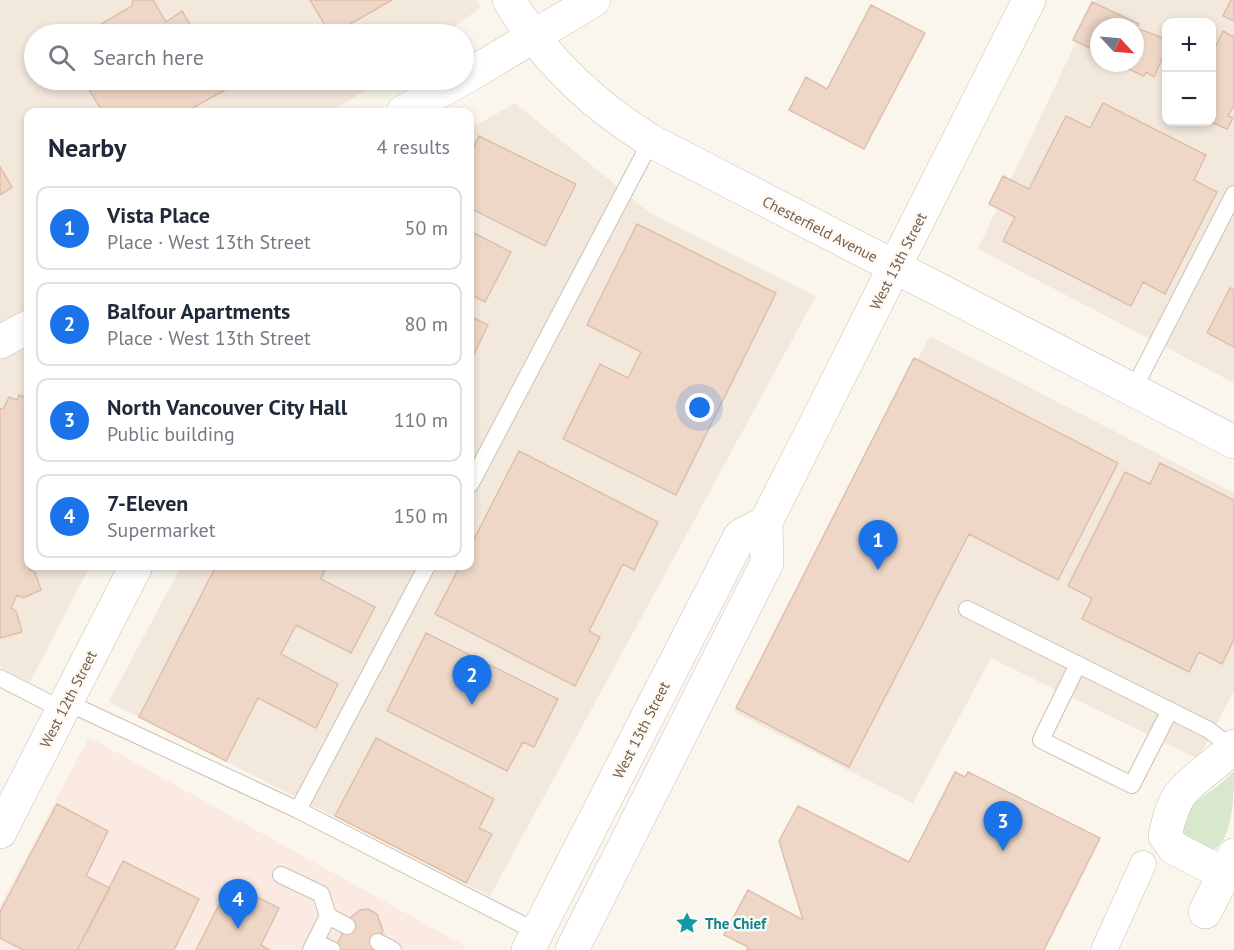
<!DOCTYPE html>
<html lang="en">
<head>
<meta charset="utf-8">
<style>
  body { margin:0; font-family:"PT Sans",sans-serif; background:#f6f6f7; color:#1f2937 }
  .controls { position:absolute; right:18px; top:18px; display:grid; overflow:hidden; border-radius:12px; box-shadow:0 3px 9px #0003 }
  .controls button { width:54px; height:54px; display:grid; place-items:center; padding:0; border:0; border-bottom:2px solid #e0e1e3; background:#fff; color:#1f2937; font:30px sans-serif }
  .compass { position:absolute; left:1090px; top:18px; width:54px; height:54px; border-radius:50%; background:#fff; box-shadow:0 3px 9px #0003; rotate:116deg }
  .you { position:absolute; left:700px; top:408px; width:21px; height:21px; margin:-15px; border:4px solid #fff; border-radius:50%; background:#1a73e8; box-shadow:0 0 0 9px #1a73e833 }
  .badge { display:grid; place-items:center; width:39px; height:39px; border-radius:50%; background:#1a73e8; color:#fff; font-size:20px; font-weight:700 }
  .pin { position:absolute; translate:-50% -50px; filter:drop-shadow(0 2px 3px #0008) }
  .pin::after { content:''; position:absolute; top:32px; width:21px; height:18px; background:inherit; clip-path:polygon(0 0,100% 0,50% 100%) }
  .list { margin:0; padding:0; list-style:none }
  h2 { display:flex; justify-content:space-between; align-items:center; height:78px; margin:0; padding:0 24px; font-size:26px }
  h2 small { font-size:20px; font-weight:400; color:#747a83 }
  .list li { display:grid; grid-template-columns:39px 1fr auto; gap:18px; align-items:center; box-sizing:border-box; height:84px; margin:0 12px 12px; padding:0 12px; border:2px solid #e0e1e3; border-radius:12px }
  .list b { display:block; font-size:22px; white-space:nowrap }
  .list p { margin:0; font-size:20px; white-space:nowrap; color:#747a83 }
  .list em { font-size:20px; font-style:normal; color:#747a83 }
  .icon { flex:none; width:33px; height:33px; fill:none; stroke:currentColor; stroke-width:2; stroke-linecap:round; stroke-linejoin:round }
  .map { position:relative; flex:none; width:1234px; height:950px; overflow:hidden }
  .search { position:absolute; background:#fff; box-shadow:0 3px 9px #0003; left:24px; top:24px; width:450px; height:66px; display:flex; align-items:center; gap:15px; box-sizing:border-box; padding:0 21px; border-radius:33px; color:#747a83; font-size:22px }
  .panel { position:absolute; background:#fff; box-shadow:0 3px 9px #0003; left:24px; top:108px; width:450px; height:462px; border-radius:12px }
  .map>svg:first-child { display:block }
  .residential { fill:#f2e8dc; fill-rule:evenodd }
  .commercial { fill:#faeae2 }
  .green { fill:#d7e8cc }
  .building { fill:#eed7c7; stroke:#dfbfa9; stroke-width:1.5 }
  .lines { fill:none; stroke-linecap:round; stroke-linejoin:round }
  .service-casing { stroke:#cdbfb3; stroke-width:18 }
  .pedestrian-casing { stroke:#cdbfb3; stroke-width:27 }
  .minor-casing { stroke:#cdbfb3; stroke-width:34 }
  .tertiary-casing { stroke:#cdbfb3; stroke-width:34 }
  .secondary-casing { stroke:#cfbfb1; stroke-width:34 }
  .service { stroke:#fff; stroke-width:16 }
  .pedestrian { stroke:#fff; stroke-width:26 }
  .minor { stroke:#fff; stroke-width:33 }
  .tertiary { stroke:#fff; stroke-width:33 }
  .secondary { stroke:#fff; stroke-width:33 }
  .labels { text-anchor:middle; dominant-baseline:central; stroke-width:5; stroke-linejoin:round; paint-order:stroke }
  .street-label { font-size:15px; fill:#745f51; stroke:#fefaf3 }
  .culture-label { font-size:15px; font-weight:bold; fill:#0d838f; stroke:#fefaf3; text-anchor:start }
</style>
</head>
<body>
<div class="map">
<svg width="1234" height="950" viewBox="0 0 1234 950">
  <rect width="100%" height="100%" fill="#fbf6ed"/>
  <path class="residential" d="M 0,0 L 476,0 L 481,7 L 445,34 L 34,34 L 34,80 L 384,80 L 329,112 L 28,112 L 28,566 L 90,566 L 30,682 L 0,667 Z
    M 1096,0 L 1234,0 L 1234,383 L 978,249 ZM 1166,22 L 1212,22 L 1212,122 L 1166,122 ZM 1099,27 L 1135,27 L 1135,63 L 1099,63 Z
    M 515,103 L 650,213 L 816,296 L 490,896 L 109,702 L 181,566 L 470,566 L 470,129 Z
    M 930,336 L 1234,493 L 1234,691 L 1198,759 L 991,658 L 913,803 L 734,712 Z"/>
  <path class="commercial" d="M 89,737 L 465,946 L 463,950 L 0,950 L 0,906 Z"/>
  <path class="green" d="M 1234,771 C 1234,791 1234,850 1207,851 C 1201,851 1194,849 1188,848 L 1178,817 C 1195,800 1217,790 1234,771 Z"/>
  <path class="building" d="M 133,0 L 153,0 L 166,22 L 182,11 L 196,34 L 84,34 L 132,6 Z
    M 310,0 L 392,0 L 333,34 L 330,34 Z
    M 1231,0 L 1234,0 L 1234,21 L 1223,16 Z
    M 1092,2 L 1139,24 L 1136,28 L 1166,39 L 1166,50 L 1154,77 L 1146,72 L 1144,76 L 1115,63 L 1135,63 L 1135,27 L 1099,27 L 1099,47 L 1094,45 L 1092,49 L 1073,40 Z
    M 871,5 L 925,33 L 864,149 L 789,110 L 806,77 L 827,89 Z
    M 1223,31 L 1234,37 L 1234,105 L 1228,116 L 1233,118 L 1227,129 L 1211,122 L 1212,54 Z
    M 83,80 L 225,80 L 230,87 L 186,112 L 103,112 Z
    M 1103,103 L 1206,155 L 1194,180 L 1217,192 L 1165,294 L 1143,282 L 1131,306 L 1003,241 L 1015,217 L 989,204 L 1003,176 L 1029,189 L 1066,116 L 1090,128 Z
    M 479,136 L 576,184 L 545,246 L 470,208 L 470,155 Z
    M 0,167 L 12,187 L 0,195 Z
    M 637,224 L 776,293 L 676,495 L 563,439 L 600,364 L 628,378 L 641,352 L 587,325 Z
    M 470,231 L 511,252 L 485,302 L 470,294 Z
    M 1230,288 L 1234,290 L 1234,347 L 1207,333 Z
    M 470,316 L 488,325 L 470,362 Z
    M 914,358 L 1118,463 L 1058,580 L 969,534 L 849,767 L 736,708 Z
    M 28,393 L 28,566 L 32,566 L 30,570 L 35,572 L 41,590 L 23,598 L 17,595 L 11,608 L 16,611 L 22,632 L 0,638 L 0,409 L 4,408 L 9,397 L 17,400 L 19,395 L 25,397 Z
    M 519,451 L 658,522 L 634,570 L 623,564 L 589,631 L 600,637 L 575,686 L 435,614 L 460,566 L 470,566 L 470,547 Z
    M 1160,463 L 1234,500 L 1234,639 L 1222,664 L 1199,652 L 1189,672 L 1082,619 L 1092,598 L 1068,586 L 1125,472 L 1150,484 Z
    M 216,566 L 327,566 L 321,579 L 375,607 L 351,653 L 296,625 L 281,654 L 338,684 L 316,728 L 258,698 L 226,761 L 139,717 Z
    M 426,633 L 558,699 L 534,747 L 523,742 L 507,771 L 387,711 Z
    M 376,738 L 494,799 L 479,828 L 492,834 L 466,883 L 335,816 Z
    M 955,772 L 965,777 L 968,772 L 1100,838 L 1044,950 L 747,950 L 748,947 L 724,935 L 748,890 L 803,920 L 779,841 L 798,806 L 909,862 Z
    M 57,804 L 108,831 L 86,876 L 110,888 L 77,950 L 23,950 L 0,938 L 0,912 Z
    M 123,861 L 199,899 L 174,950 L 77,950 Z
    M 230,883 L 279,908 L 261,945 L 270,950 L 196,950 Z
    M 368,909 L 377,914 L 383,931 L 374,950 L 334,950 L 351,917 L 360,910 Z"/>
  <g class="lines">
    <g class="service-casing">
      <path id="service" d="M 1133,390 L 1234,194
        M 470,485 L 651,141
        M 967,609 L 1209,730 L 1232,748
        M 1078,664 L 1041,740 L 1132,785 L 1170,710
        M 0,678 L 63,710
        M 66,702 L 298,810 L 537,932
        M 298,810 L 427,566
        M 281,875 L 321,894 L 328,916
        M 315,942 L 332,950
        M 378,942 L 393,950
        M 311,950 L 328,916 L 347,926"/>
    </g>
    <g class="pedestrian-casing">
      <path id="pedestrian" d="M 1104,950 L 1143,864"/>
    </g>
    <g class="minor-casing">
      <path id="minor" d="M 464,78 L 594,0
        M 403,112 L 460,80
        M 0,342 L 28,327
        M 0,832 L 136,566
        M 1224,874 L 1174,848 L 1165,836 C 1168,823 1171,808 1179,796 C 1193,777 1218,764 1234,746
        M 1205,912 L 1234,855"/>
    </g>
    <g class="tertiary-casing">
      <path id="tertiary" d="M 509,0 C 543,58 593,105 651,141 L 1234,442"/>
    </g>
    <g class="secondary-casing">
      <path id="secondary" d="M 528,950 L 740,536 L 766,522
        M 572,950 L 767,563 L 766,522 L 1029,0"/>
    </g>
    <use href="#service" class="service"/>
    <use href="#pedestrian" class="pedestrian"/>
    <use href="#minor" class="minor"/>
    <use href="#tertiary" class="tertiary"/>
    <use href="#secondary" class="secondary"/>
  </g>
  <defs>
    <g id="sight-bare" transform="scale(1.8)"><path d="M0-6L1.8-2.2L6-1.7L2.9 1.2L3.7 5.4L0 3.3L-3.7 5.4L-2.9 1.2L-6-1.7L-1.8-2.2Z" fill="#0f9aa8" stroke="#fefaf3" stroke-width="2.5" paint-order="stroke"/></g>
  </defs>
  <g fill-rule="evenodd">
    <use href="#sight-bare" x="687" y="923"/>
  </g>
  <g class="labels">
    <g class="street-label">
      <text transform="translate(820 229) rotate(27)">Chesterfield Avenue</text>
      <text transform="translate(898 261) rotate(-63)">West 13th Street</text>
      <text transform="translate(68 699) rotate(-63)">West 12th Street</text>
      <text transform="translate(641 730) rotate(-63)">West 13th Street</text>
    </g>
    <g class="culture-label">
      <text x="705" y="923">The Chief</text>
    </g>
  </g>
</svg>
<div class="controls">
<button>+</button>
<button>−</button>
</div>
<svg class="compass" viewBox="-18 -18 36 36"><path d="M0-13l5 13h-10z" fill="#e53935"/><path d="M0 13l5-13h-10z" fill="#747a83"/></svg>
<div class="you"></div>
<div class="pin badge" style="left:878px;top:570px">1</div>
<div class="pin badge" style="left:472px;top:705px">2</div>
<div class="pin badge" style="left:1003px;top:851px">3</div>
<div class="pin badge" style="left:238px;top:929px">4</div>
<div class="search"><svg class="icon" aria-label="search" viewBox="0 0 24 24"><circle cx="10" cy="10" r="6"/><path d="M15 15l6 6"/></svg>Search here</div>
<section class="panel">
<h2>Nearby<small>4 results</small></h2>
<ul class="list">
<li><span class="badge">1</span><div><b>Vista Place</b><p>Place · West 13th Street</p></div><em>50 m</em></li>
<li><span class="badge">2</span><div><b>Balfour Apartments</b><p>Place · West 13th Street</p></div><em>80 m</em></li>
<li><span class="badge">3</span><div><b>North Vancouver City Hall</b><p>Public building</p></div><em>110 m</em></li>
<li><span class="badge">4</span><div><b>7-Eleven</b><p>Supermarket</p></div><em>150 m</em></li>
</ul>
</section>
</div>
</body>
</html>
